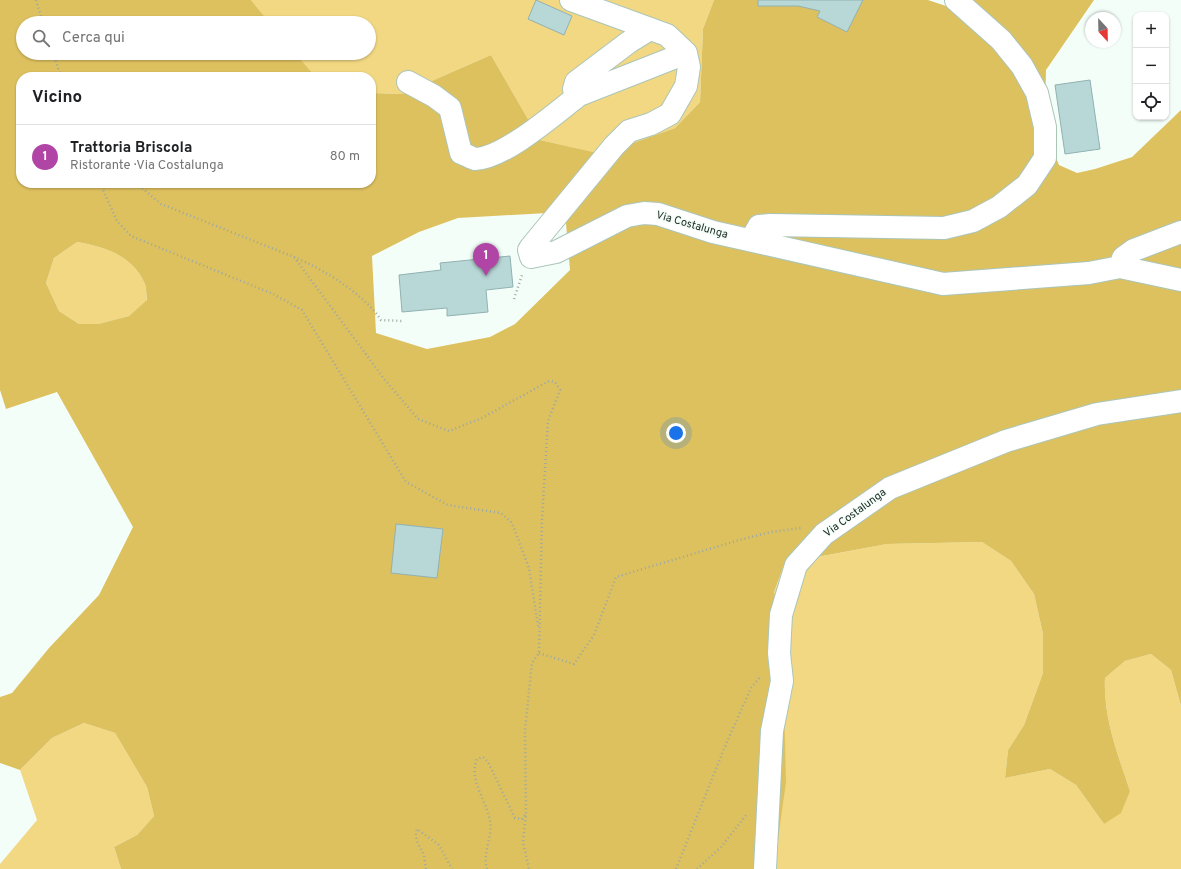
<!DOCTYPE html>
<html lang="it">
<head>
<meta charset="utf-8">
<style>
  body { margin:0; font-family:Overpass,sans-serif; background:#f6f6f6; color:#202124 }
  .controls { position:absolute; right:12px; top:12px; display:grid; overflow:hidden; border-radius:8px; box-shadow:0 1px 3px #0004 }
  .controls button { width:36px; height:36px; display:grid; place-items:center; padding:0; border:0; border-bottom:1px solid #e0e0e0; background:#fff; color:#202124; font:20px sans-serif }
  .compass { position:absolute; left:1085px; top:12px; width:36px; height:36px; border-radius:50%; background:#fff; box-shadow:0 1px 3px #0004; rotate:158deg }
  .you { position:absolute; left:676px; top:433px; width:14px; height:14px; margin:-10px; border:3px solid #fff; border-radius:50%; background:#1a73e8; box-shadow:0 0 0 6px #1a73e833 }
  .badge { display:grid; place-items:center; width:26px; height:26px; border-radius:50%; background:#b145a5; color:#fff; font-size:13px; font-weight:700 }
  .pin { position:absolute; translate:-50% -33px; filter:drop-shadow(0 1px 2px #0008) }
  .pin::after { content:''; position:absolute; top:21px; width:14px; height:12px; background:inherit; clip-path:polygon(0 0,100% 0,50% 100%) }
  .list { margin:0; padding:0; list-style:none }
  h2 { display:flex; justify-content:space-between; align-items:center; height:52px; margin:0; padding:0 16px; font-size:17px }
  h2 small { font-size:13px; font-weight:400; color:#757577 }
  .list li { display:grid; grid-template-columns:26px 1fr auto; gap:12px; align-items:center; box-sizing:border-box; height:64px; padding:0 16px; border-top:1px solid #e0e0e0 }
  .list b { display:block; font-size:15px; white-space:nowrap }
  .list p { margin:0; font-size:13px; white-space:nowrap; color:#757577 }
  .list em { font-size:13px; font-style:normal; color:#757577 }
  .icon { flex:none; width:22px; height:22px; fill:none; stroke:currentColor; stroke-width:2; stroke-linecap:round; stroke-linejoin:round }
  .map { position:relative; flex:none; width:1181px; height:869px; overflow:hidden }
  .search { position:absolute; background:#fff; box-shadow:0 1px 3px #0004; left:16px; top:16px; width:360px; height:44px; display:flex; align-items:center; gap:10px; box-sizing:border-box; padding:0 14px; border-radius:22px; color:#757577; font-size:15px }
  .panel { position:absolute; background:#fff; box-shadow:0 1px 3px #0004; left:16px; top:72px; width:360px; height:116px; border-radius:16px }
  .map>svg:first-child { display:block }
  .green { fill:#f2d883 }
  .forest { fill:#dec15f; fill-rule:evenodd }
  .building { fill:#b8d8d7; stroke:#92b1b1 }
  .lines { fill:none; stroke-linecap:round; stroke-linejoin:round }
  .minor-casing { stroke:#abc5b7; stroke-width:24 }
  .path { stroke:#9da7a2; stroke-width:2.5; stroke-dasharray:1 3; stroke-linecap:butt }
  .minor { stroke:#fff; stroke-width:22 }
  .labels { text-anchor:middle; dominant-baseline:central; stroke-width:3; stroke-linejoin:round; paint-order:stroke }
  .street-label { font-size:11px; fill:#232d28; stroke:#f4fef9 }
</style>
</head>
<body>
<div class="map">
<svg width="1181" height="869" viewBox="0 0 1181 869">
  <rect width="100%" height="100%" fill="#f4fef9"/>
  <path class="green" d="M 251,0 L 714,0 L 703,29 L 700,102 L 675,128 L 601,154 L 540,140 L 491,55 L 402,94 L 371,93 L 371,77 L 316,77 L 295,53 L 369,53 L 369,23 L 270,23 Z
    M 77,242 C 105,247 131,255 144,282 C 147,287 146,295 147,301 L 129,316 L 98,324 L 79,324 L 59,311 L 46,283 L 54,258 Z
    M 982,542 L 1011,561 L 1034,594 L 1043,634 L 1043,673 L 1024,725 L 1008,750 L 1005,778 L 1050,769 L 1076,785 L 1104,824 L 1130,791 C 1118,755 1103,717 1105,678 L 1125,661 L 1151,654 L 1171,670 L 1181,706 L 1181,869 L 774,869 L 774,592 L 786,563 L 887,544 Z
    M 84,723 L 115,733 L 147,787 L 154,816 L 137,835 L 114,847 L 121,869 L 0,869 L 0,864 L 37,820 L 20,770 L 52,738 Z"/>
  <path class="forest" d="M 0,0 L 251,0 L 270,23 L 23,23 L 23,53 L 295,53 L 316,77 L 21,77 L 21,183 L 371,183 L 371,93 L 402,94 L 491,55 L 540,140 L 602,154 L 675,128 L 700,102 L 703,29 L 714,0 L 928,0 L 967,13 L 973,0 L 1094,0 L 1046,70 L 1045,112 L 1051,145 L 1059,165 L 1077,173 L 1095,169 L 1132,157 L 1181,110 L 1181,706 L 1171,670 L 1151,654 L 1125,661 L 1105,678 C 1103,717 1118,755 1130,791 L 1121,813 L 1104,824 L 1076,785 L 1050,769 L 1005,778 L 1008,750 L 1024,725 L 1043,673 L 1043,634 L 1034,594 L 1011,561 L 982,542 L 887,544 L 785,563 L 774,592 L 784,700 L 786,782 L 774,869 L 121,869 L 114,847 L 137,835 L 154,816 L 147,787 L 115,733 L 84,723 L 52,738 L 20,770 L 0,763 L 0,697 L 12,693 L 49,648 L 99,595 L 133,527 L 57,392 L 6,409 L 0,390 ZM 565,212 L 570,270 L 515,324 L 490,337 L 427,349 L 376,333 L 372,256 L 419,232 L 458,218 ZM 77,242 C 105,247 131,255 144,282 C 147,287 146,295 147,300 L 129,316 L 98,324 L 79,324 L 59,311 L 46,283 L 54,258 Z"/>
  <path class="building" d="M 536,0 L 572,16 L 564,35 L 528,19 Z
    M 758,0 L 863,0 L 847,32 L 817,17 L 820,11 L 798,6 L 758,6 Z
    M 1090,80 L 1100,149 L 1065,154 L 1055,85 Z
    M 510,256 L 513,287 L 486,290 L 488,312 L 447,316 L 447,308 L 402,312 L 399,275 L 441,270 L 440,263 Z
    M 396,524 L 443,529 L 437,578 L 391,573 Z"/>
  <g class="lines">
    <g class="minor-casing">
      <path id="minor" d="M 571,0 L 667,35 L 686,53 L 689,67 L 686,86 L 670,114 L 651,124 L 629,131 L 614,146 L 531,247 L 529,250 L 531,257 L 556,252 L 627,216 L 644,213 L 658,214 L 713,232 L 943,284 L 1089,273 L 1120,267
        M 650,29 L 629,42 L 576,82 L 574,89 L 579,95 L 686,53
        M 408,82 L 434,96 L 450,108 L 461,153 C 465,154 471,158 475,159 C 503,159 556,113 579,95
        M 1181,232 L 1134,250 L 1123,258 L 1120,267 L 1181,280
        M 761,242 L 755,233 L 759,226 L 770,225 L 944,228 L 973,221 L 999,207 L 1027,185 L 1045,158 L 1045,127 L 1037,93 L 1022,66 L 1001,40 L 956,0
        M 765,869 L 772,731 L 782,681 L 779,653 L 781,615 L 796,565 L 824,534 L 890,488 L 1006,441 L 1097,414 L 1181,401"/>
    </g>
    <path class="path" d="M 36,0 L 43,23
      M 53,53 L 61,77
      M 100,183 L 117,221 L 131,236 L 273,294 L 302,310 L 406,482 L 448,505 L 501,513 L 512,523 L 529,568 L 538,626
      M 136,183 L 161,204 L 294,257 L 385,380 L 418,419 L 449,431 L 482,418 L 549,381 L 555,382 L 560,390 L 548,421 L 542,519 L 539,653 L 532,663 L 525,730 L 526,814 L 523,842 L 529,869
      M 294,257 C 323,269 364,294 381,320 L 403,321
      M 514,299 L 522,275
      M 539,653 L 574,664 L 594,635 L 616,577 L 736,541 L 771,532 L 801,528
      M 426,869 C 425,865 425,860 424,856 C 421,846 413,840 417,829 L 439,845 L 452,869
      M 487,869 C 482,854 493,837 490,821 C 487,801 468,780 477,759 L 483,757 L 488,762 L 515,818 L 522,819 L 526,814
      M 676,869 L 726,744 L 751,688 L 760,677
      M 697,869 L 721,847 L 747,814"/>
    <use href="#minor" class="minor"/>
  </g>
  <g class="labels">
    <g class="street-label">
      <text transform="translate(692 225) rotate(16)">Via Costalunga</text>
      <text transform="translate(855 513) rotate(-36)">Via Costalunga</text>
    </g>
  </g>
</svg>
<div class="controls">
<button>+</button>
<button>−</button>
<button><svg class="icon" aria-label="locate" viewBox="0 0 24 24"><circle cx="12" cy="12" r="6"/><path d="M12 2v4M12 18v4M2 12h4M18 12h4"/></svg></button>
</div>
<svg class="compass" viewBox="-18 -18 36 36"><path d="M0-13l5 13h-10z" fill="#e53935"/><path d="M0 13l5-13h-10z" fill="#757577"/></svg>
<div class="you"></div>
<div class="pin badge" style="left:486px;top:276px">1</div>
<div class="search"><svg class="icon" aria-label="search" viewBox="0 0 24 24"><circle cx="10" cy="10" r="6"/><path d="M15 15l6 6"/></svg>Cerca qui</div>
<section class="panel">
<h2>Vicino<small></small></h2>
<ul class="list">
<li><span class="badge">1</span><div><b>Trattoria Briscola</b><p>Ristorante · Via Costalunga</p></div><em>80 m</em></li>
</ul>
</section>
</div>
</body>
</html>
